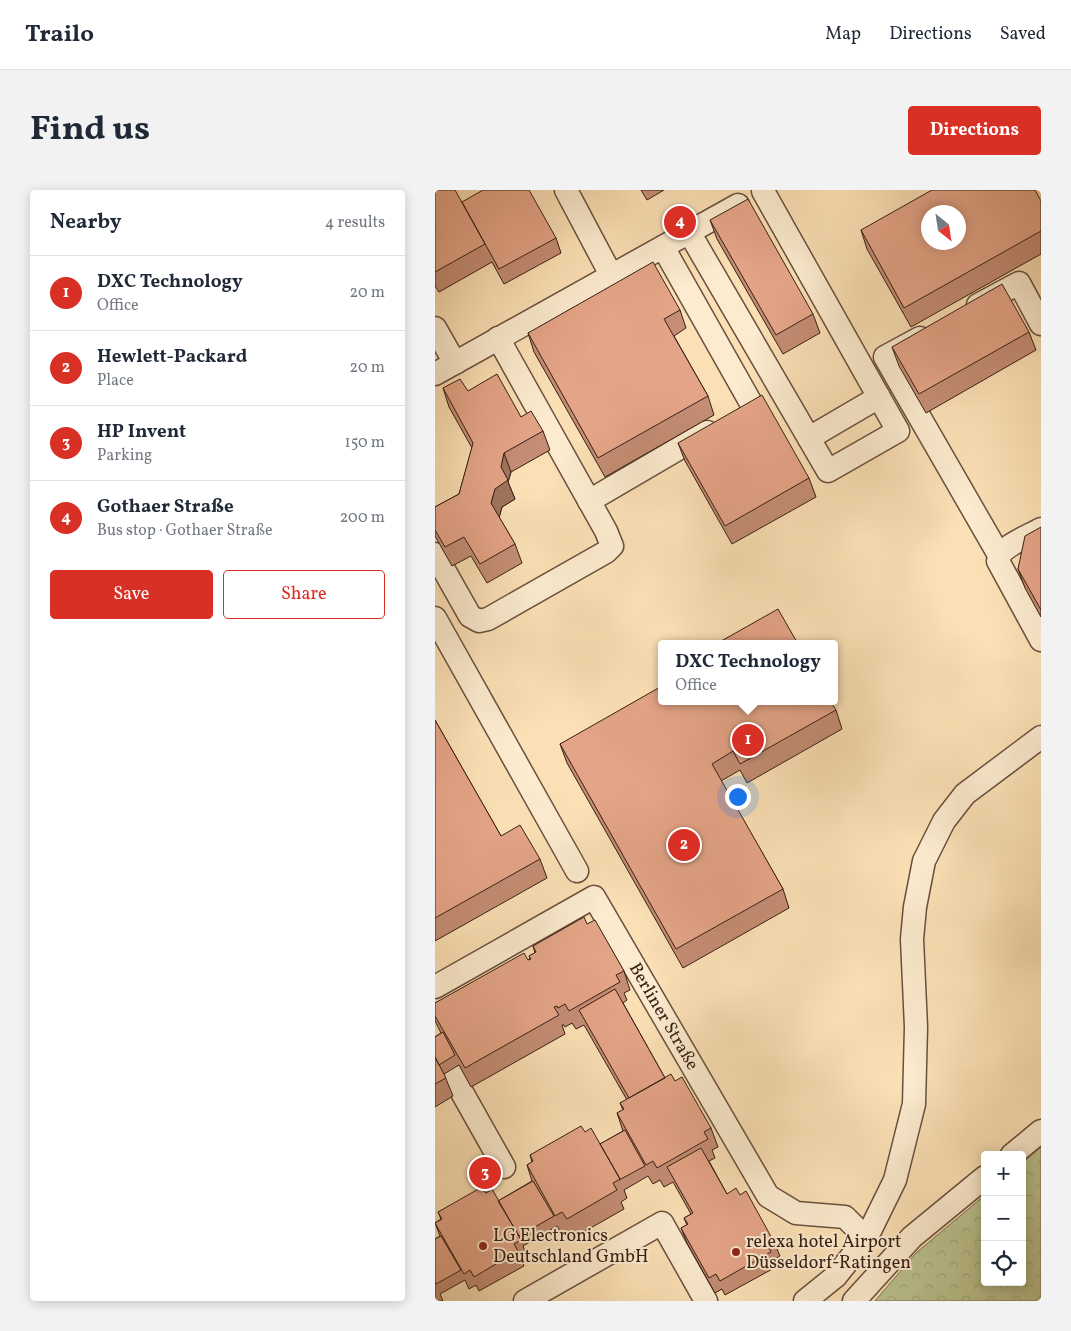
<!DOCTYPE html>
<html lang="en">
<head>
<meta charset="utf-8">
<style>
  body { margin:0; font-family:Vollkorn,serif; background:#f2f2f3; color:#1f2937 }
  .controls { position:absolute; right:15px; bottom:15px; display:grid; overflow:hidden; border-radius:5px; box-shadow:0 2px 12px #0003 }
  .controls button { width:45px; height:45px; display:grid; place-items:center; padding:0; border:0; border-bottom:1px solid #e0e1e3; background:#fff; color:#1f2937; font:25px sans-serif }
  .compass { position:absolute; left:486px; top:15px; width:45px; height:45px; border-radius:50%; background:#fff; box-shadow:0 2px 12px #0003; rotate:150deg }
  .you { position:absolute; left:302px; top:606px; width:18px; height:18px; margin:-12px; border:4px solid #fff; border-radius:50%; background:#1a73e8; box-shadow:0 0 0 8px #1a73e833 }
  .badge { display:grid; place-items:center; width:32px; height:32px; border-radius:50%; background:#d93025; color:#fff; font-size:16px; font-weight:700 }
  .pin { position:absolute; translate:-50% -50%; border:2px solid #fff; box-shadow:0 1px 5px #0006 }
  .popup { position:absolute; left:223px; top:450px; width:180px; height:65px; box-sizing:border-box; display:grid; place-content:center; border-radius:5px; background:#fff; filter:drop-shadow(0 1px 4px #0005); font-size:16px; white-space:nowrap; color:#747a83 }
  .popup b { font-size:19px; color:#1f2937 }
  .popup::after { content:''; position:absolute; left:50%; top:100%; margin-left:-10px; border:10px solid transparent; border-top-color:#fff }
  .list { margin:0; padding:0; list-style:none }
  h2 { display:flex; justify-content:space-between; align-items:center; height:65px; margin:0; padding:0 20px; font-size:21px }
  h2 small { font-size:16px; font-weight:400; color:#747a83 }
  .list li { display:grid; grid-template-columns:32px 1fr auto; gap:15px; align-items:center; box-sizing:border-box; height:75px; padding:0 20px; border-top:1px solid #e0e1e3 }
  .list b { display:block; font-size:19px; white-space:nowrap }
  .list p { margin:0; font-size:16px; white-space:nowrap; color:#747a83 }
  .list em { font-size:16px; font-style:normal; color:#747a83 }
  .actions { display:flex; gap:10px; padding:15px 20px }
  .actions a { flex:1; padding:11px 0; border:1px solid #d93025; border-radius:5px; text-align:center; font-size:18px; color:#d93025 }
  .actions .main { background:#d93025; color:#fff }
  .icon { flex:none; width:28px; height:28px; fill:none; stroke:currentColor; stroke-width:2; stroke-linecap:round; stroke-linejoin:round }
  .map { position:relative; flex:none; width:606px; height:1111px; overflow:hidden; border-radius:5px }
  header { display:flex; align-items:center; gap:30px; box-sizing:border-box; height:70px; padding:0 25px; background:#fff; border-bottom:1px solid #e0e1e3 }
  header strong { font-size:24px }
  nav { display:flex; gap:28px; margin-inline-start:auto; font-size:18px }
  .intro { display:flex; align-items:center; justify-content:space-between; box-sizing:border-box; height:120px; padding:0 30px }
  h1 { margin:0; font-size:35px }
  .button { padding:12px 22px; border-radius:5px; background:#d93025; color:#fff; font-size:18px; font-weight:700 }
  main { display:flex; gap:30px; padding:0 30px }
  aside { flex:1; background:#fff; border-radius:5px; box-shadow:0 2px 12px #0003 }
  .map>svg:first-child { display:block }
  .forest { fill:url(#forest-crowns); stroke:#7a7152 }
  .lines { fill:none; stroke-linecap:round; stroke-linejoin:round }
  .minor-casing { stroke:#694f3d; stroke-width:25 }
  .minor { stroke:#fcebcf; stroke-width:22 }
  .wall { fill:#c48d74; stroke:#381f15 }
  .shaded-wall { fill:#a0735e; stroke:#381f15 }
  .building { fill:#e4a487; stroke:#381f15; fill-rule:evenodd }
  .poi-dot { fill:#8f2418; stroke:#fcebcf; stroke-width:2 }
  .labels { text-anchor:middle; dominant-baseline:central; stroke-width:4; stroke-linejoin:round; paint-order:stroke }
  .street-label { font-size:18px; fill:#381f15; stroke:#fcebcf }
  .poi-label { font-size:18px; fill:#381f15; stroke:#fcebcf; text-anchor:start }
</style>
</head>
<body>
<header>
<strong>Trailo</strong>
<nav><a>Map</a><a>Directions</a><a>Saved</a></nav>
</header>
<div class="intro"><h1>Find us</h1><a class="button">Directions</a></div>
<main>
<aside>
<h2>Nearby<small>4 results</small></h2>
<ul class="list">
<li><span class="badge">1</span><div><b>DXC Technology</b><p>Office</p></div><em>20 m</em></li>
<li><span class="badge">2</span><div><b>Hewlett-Packard</b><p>Place</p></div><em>20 m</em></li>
<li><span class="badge">3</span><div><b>HP Invent</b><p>Parking</p></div><em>150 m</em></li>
<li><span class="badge">4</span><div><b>Gothaer Straße</b><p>Bus stop · Gothaer Straße</p></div><em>200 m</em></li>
</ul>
<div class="actions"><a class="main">Save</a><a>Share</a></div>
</aside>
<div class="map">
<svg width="606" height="1111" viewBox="0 0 606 1111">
  <defs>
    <pattern id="forest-crowns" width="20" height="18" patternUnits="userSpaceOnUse" patternTransform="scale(1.25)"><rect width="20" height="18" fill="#bcc38f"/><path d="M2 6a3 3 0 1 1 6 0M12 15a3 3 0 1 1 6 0" fill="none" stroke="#a2a77a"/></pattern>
  </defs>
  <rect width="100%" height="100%" fill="#fbe0b5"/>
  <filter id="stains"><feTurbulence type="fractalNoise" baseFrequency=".004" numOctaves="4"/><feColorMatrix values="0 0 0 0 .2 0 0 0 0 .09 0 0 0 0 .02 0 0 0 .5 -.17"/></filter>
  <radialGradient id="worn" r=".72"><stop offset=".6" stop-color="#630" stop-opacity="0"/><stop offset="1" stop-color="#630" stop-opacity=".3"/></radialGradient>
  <path class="forest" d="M 606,957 L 606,1111 L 440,1111 L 481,1063 L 550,1005 L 550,1092 L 587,1092 L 587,973 Z"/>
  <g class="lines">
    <g class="minor-casing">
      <g id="minor">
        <path d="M 131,0 L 176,85"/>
        <path d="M 254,42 L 393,281 L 463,241 L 328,1"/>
        <path d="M 228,57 L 325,229"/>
        <path d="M 543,115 L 584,93 L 606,134"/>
        <path d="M 0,138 L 20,173"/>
        <path d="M 485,148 L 450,167 L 564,365"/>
        <path d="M 0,184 L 303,15"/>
        <path d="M 374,248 L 444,207"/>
        <path d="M 154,311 L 272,242"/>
        <path d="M 606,339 C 594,346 564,357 563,371 L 606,450"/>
        <path d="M 0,364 L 35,426 L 44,431 L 53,429 L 171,362 L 177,356 L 171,341 L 63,148"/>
        <path d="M 0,428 L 142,681"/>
        <path id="s1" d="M 0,797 L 159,707 L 333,1006 L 361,1023 L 410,1027 L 425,1042 L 432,1047"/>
        <path d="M 15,881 L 69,977"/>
        <path d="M 577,965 L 606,941"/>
        <path d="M 90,1111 L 227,1033 L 271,1111"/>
        <path d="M 370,1111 L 401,1086 L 432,1047 L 460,990 L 479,914 L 481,837 L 477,749 L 480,717 L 489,671 L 509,631 L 530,604 L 606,547"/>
        <path d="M 419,1111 L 477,1047 L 550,987"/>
      </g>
    </g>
    <use href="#minor" class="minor"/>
  </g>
  <path class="wall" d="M 0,0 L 27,12 L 121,48 L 126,63 L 69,94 L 57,72 L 4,102 L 0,96 Z
    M 206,0 L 229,0 L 212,10 Z
    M 606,11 L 606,64 L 476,137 L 432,59 L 426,40 Z
    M 275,30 L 378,124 L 385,143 L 348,164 L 282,49 Z
    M 245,120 L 251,138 L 239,146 L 273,206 L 279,225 L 170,287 L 99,162 L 93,143 Z
    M 594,142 L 601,160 L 491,223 L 464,176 L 457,157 Z
    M 8,198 L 33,201 L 86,227 L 108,241 L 115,260 L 76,282 L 73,292 L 80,309 L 67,317 L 64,327 L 80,354 L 87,373 L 52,393 L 36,366 L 17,376 L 0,346 L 0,317 L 24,304 L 37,258 L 14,217 Z
    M 243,253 L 374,288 L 381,307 L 297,354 L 250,271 Z
    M 606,337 L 606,427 L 590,398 L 583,379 Z
    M 227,511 L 401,520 L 407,539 L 312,593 L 305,580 L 286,591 L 348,699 L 354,718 L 248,778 L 132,573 L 125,554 Z
    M 0,530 L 66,646 L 105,669 L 112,688 L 0,751 Z
    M 152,734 L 189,781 L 195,800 L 189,803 L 192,810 L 188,813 L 230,888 L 240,891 L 276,938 L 283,957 L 277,960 L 280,968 L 274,971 L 292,1004 L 305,1005 L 339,1052 L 345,1066 L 339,1070 L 341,1077 L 290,1105 L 287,1099 L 280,1103 L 252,1053 L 246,1038 L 252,1035 L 249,1028 L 256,1024 L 238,992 L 229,997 L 225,990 L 218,994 L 213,986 L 189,1000 L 192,1008 L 186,1012 L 189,1019 L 138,1048 L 134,1041 L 127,1045 L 122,1036 L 88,1056 L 91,1065 L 86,1068 L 89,1076 L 44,1101 L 41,1095 L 34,1099 L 30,1090 L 5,1104 L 8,1111 L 0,1111 L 0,1049 L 5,1046 L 0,1033 L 6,1029 L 3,1022 L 51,1003 L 63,1011 L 97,991 L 92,975 L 97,972 L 95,965 L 150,942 L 165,954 L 188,941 L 182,923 L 188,920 L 185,913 L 192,910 L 149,835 L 141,839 L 137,833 L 130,837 L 129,835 L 127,835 L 130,844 L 36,897 L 24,875 L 9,884 L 18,906 L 0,917 L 0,847 L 6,843 L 0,831 L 0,813 L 95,769 L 94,766 L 100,763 L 98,756 Z"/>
  <path class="shaded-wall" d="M 69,263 L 76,282 L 73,292 L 80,309 L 67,317 L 63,332 L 56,313 Z"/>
  <path class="building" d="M 0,0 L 20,0 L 50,54 L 0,82 Z
    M 48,0 L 94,0 L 121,48 L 64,79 L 27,12 Z
    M 497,0 L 600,0 L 606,11 L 606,41 L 469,118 L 426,40 ZM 494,22 L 524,22 L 524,52 L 494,52 Z
    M 313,9 L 378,124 L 341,145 L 275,30 Z
    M 218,72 L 245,120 L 229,129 L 273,206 L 163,268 L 93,143 Z
    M 567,94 L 594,142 L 484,204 L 457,157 Z
    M 62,184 L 86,227 L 96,221 L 108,241 L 69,263 L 66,277 L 73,290 L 60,299 L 56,313 L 80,354 L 45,374 L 29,347 L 10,357 L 0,340 L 0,317 L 24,304 L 38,253 L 8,198 L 25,189 L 33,201 Z
    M 327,205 L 374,288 L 290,336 L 243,253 Z
    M 606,337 L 606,420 L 583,379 L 590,346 Z
    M 343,419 L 363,454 L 281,454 Z
    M 227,496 L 227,511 L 395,511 L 401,520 L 305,574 L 298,561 L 277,574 L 348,699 L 241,759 L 125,554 Z
    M 0,530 L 66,646 L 85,635 L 105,669 L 0,728 Z
    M 149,727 L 152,734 L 160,730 L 189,781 L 181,785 L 185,792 L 134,821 L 130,814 L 123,818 L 122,816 L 119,817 L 124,825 L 30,878 L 0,826 L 0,813 L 89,763 L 93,770 L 96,769 L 94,766 L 101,762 L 98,756 Z
    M 180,799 L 230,888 L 194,908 L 144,820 Z
    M 8,842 L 20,865 L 4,875 L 0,867 L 0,847 Z
    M 0,867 L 11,888 L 0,894 Z
    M 236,884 L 240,891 L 247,887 L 276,938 L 269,942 L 273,949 L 222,978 L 218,971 L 211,975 L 182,923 L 189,919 L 185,913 Z
    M 146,936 L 150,942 L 156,938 L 185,989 L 178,993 L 182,1000 L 132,1029 L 127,1022 L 120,1026 L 92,975 L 98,971 L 95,965 Z
    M 190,940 L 210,976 L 184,990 L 185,989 L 165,954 Z
    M 266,958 L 292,1004 L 301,998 L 305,1005 L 311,1001 L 339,1052 L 333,1056 L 336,1062 L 285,1091 L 281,1084 L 274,1088 L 246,1038 L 253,1034 L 249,1028 L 258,1023 L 232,977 Z
    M 98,991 L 119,1026 L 84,1046 L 63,1011 Z
    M 47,997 L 51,1003 L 57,999 L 86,1050 L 79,1054 L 83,1061 L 39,1087 L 35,1080 L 29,1084 L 0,1033 L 7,1029 L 3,1022 Z
    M 6,1046 L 26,1080 L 1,1094 L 0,1091 L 0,1049 Z"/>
  <g class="poi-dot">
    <circle cx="48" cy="1056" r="5"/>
    <circle cx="301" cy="1062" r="5"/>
  </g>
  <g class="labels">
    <g class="street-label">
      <text stroke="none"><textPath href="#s1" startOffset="321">Berliner Straße</textPath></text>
    </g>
    <g class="poi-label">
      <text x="58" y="1046">LG Electronics<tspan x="58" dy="21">Deutschland GmbH</tspan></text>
      <text x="311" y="1052">relexa hotel Airport<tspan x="311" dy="21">Düsseldorf-Ratingen</tspan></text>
    </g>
  </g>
  <rect width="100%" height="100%" filter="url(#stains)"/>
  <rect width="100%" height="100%" fill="url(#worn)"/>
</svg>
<div class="controls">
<button>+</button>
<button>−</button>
<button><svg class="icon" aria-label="locate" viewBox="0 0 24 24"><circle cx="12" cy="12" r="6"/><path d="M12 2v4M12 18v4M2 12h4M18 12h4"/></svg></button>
</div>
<svg class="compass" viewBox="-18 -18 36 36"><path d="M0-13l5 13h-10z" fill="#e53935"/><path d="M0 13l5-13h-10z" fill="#747a83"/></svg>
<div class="you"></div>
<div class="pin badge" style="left:313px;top:550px">1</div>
<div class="popup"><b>DXC Technology</b>Office</div>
<div class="pin badge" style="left:249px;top:655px">2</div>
<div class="pin badge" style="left:50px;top:983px">3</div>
<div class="pin badge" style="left:245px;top:32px">4</div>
</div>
</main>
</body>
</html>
